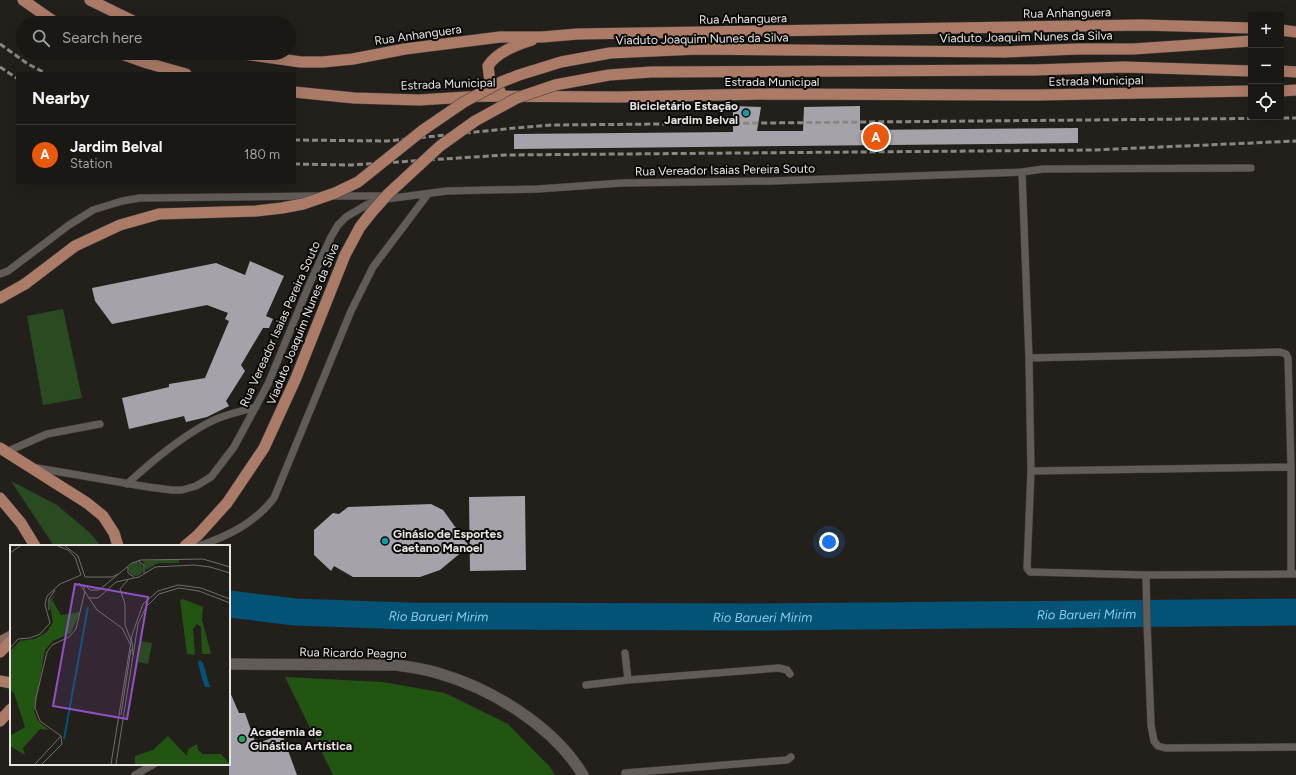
<!DOCTYPE html>
<html lang="en">
<head>
<meta charset="utf-8">
<style>
  body { margin:0; font-family:Figtree,sans-serif; background:#23211d; color:#f1f3f6 }
  .controls { position:absolute; right:12px; top:12px; display:grid; overflow:hidden; border-radius:4px; box-shadow:0 4px 16px #0002 }
  .controls button { width:36px; height:36px; display:grid; place-items:center; padding:0; border:0; border-bottom:1px solid #383734; background:#1a1814; color:#f1f3f6; font:20px sans-serif }
  .you { position:absolute; left:829px; top:542px; width:14px; height:14px; margin:-10px; border:3px solid #fff; border-radius:50%; background:#1a73e8; box-shadow:0 0 0 6px #1a73e833 }
  .badge { display:grid; place-items:center; width:26px; height:26px; border-radius:50%; background:#ea580c; color:#fff; font-size:13px; font-weight:700 }
  .pin { position:absolute; translate:-50% -50%; border:2px solid #fff; box-shadow:0 1px 4px #0006 }
  .list { margin:0; padding:0; list-style:none }
  h2 { display:flex; justify-content:space-between; align-items:center; height:52px; margin:0; padding:0 16px; font-size:17px }
  h2 small { font-size:13px; font-weight:400; color:#9fa0a0 }
  .list li { display:grid; grid-template-columns:26px 1fr auto; gap:12px; align-items:center; box-sizing:border-box; height:60px; padding:0 16px; border-top:1px solid #383734 }
  .list b { display:block; font-size:15px; white-space:nowrap }
  .list p { margin:0; font-size:13px; white-space:nowrap; color:#9fa0a0 }
  .list em { font-size:13px; font-style:normal; color:#9fa0a0 }
  .icon { flex:none; width:22px; height:22px; fill:none; stroke:currentColor; stroke-width:2; stroke-linecap:round; stroke-linejoin:round }
  .map { position:relative; flex:none; width:1296px; height:775px; overflow:hidden }
  .search { position:absolute; background:#1a1814; box-shadow:0 4px 16px #0002; left:16px; top:16px; width:280px; height:44px; display:flex; align-items:center; gap:10px; box-sizing:border-box; padding:0 14px; border-radius:22px; color:#9fa0a0; font-size:15px }
  .panel { position:absolute; background:#1a1814; box-shadow:0 4px 16px #0002; left:16px; top:72px; width:280px; height:112px; border-radius:4px }
  .map>svg:first-child { display:block }
  .green { fill:#2a4b21 }
  .forest { fill:#225412 }
  .lines { fill:none; stroke-linecap:round; stroke-linejoin:round }
  .river { stroke:#025375; stroke-width:27 }
  .building { fill:#a5a2a9 }
  .service-casing { stroke:#413e3b; stroke-width:8 }
  .tertiary-casing { stroke:#413e3b; stroke-width:12 }
  .secondary-casing { stroke:#413e3b; stroke-width:12 }
  .primary-casing { stroke:#413e3b; stroke-width:12 }
  .service { stroke:#615c57; stroke-width:7 }
  .tertiary { stroke:#615c57; stroke-width:11 }
  .secondary { stroke:#866b5f; stroke-width:11 }
  .primary { stroke:#ab7b68; stroke-width:11 }
  .rail { stroke:#8a8784; stroke-width:3; stroke-dasharray:6 3; stroke-linecap:butt }
  .primary-bridge-casing { stroke:#413e3b; stroke-width:12; stroke-linecap:butt }
  .primary-bridge { stroke:#ab7b68; stroke-width:11 }
  .culture-dot { fill:#0f9aa8; stroke:#0b0a08; stroke-width:1.5 }
  .leisure-dot { fill:#2e9e5b; stroke:#0b0a08; stroke-width:1.5 }
  .labels { text-anchor:middle; dominant-baseline:central; stroke-width:4; stroke-linejoin:round; paint-order:stroke }
  .street-label { font-size:12px; fill:#e7e4e1; stroke:#0b0a08 }
  .poi-label { font-size:12px; font-weight:bold; fill:#e7e4e1; stroke:#0b0a08; text-anchor:start }
  .water-label { font-size:13px; font-style:italic; fill:#8acaf0; stroke:#0b0a08 }
  .inset-river { fill:none; stroke:#025375; stroke-width:2 }
  .inset-road { fill:none; stroke:#716e6a; stroke-width:1 }
  .view { fill:#9151c6; fill-opacity:0.15; stroke:#9151c6; stroke-width:2 }
  .inset-edge { fill:none; stroke:#e7e4e1; stroke-width:2 }
</style>
</head>
<body>
<div class="map">
<svg width="1296" height="775" viewBox="0 0 1296 775">
  <rect width="100%" height="100%" fill="#23201b"/>
  <path class="green" d="M 63,309 L 82,398 L 43,405 L 27,316 Z
    M 11,481 L 57,505 L 89,532 L 101,546 L 54,546 Z"/>
  <path class="forest" d="M 285,677 L 383,682 L 445,693 L 508,724 L 549,766 L 555,775 L 333,775 Z"/>
  <g class="lines">
    <path class="river" id="s1" d="M 229,604 L 295,612 L 408,616 L 763,617 L 1296,612"/>
  </g>
  <path class="building" d="M 733,106 L 761,107 L 757,131 L 803,131 L 804,107 L 860,106 L 860,130 L 1078,128 L 1078,143 L 514,149 L 514,134 L 733,132 Z
    M 250,261 L 284,276 L 266,316 L 273,319 L 269,328 L 263,328 L 241,365 L 245,371 L 226,401 L 229,406 L 207,417 L 186,422 L 184,416 L 129,429 L 122,398 L 169,387 L 169,384 L 205,378 L 229,321 L 225,319 L 228,313 L 207,305 L 112,324 L 95,301 L 92,288 L 216,263 L 245,275 Z
    M 525,496 L 526,570 L 470,571 L 469,497 Z
    M 431,504 L 443,510 L 469,546 L 440,570 L 420,577 L 353,577 L 334,566 L 331,571 L 314,555 L 314,530 L 333,513 L 339,514 L 348,507 Z
    M 229,690 L 239,713 L 245,713 L 256,744 L 282,734 L 297,775 L 229,775 Z"/>
  <g class="lines">
    <g class="service-casing">
      <path id="service" d="M 1251,168 L 1043,169 L 1022,172 L 1029,358 L 1031,471 L 1027,568 L 1030,572 L 1032,572 L 1146,575 L 1296,574
        M 332,196 L 387,196
        M 0,274 L 8,271 L 69,225 L 93,210 L 122,201 L 140,198 L 317,196
        M 1029,358 L 1280,352 L 1286,354 L 1288,358 L 1291,467 L 1291,574
        M 6,452 L 47,434 L 100,424
        M 37,468 L 148,487 L 172,490 L 182,490 L 196,486 L 211,477 L 234,447 L 268,384 L 309,285 L 331,237 L 338,225 L 346,217 L 368,204 L 386,199 L 447,191 L 538,189 L 622,183 L 772,181 L 1022,172
        M 1031,471 L 1291,467
        M 127,484 C 151,462 177,440 206,424 C 221,415 239,412 256,407
        M 199,546 C 228,536 255,523 274,498 L 351,311 L 373,267 L 428,194
        M 1146,575 L 1147,622 L 1151,725 L 1154,741 L 1158,746 L 1165,748 L 1296,747
        M 625,653 L 628,680
        M 586,685 L 628,680 L 779,668 L 787,670 L 790,674
        M 625,773 L 787,760 L 791,757
        M 135,775 L 154,764"/>
    </g>
    <g class="tertiary-casing">
      <path id="tertiary" d="M 229,664 L 396,665 C 411,667 426,669 441,674 C 494,690 554,727 583,775"/>
    </g>
    <g class="secondary-casing">
      <path id="secondary" d="M 0,642 L 11,636"/>
    </g>
    <g class="primary-casing">
      <path id="primary" d="M 23,0 L 56,23
        M 90,0 L 137,23
        M 1281,30 L 1296,32
        M 1004,52 L 1078,49 L 1133,49 L 1251,41
        M 119,53 L 147,63 L 186,74
        M 237,53 L 301,62 L 323,62 L 353,59 L 405,49 L 500,37 L 542,37 L 578,34 L 1142,25 L 1251,28
        M 1034,70 L 1124,67 L 1251,71
        M 1281,71 L 1296,72
        M 500,91 L 490,82 L 488,66 C 497,52 516,45 532,40
        M 1281,91 L 1296,90
        M 294,92 L 354,98 L 419,100 L 483,96 L 618,97 L 769,94 L 1038,95 L 1251,91
        M 0,298 L 25,284
        M 0,448 L 87,503 L 103,516 L 114,533 L 118,546
        M 0,498 L 21,523 L 35,546
        M 185,546 L 198,535
        M 0,652 L 11,641
        M 0,681 L 11,683
        M 0,721 L 11,709"/>
    </g>
    <use href="#service" class="service"/>
    <use href="#tertiary" class="tertiary"/>
    <use href="#secondary" class="secondary"/>
    <use href="#primary" class="primary"/>
    <path class="rail" d="M 0,44 L 28,64 L 47,74
      M 0,67 L 18,79
      M 294,140 L 387,141 L 515,128 L 552,125 L 1296,118
      M 294,164 L 351,165 L 505,155 L 1093,150 L 1296,141"/>
    <g class="primary-bridge-casing">
      <path id="primary-bridge" d="M 25,284 L 75,246 L 120,225 L 159,214 L 256,211 L 282,208 L 303,204 L 335,193 L 358,182 L 423,130 L 464,102 L 501,82 L 519,75 L 561,62 L 610,53 L 698,49 L 1004,52
        M 198,535 L 227,503 L 264,448 L 296,378 L 345,255 L 360,227 L 371,213 L 388,194 L 440,146 L 475,121 L 517,98 L 555,85 L 609,75 L 651,72 L 1034,70"/>
    </g>
    <use href="#primary-bridge" class="primary-bridge"/>
  </g>
  <g class="culture-dot">
    <circle cx="746" cy="113" r="4"/>
    <circle cx="385" cy="541" r="4"/>
  </g>
  <circle class="leisure-dot" cx="242" cy="739" r="4"/>
  <g class="labels">
    <g class="street-label">
      <text transform="translate(1067 13) rotate(-1)">Rua Anhanguera</text>
      <text transform="translate(743 19) rotate(-1)">Rua Anhanguera</text>
      <text transform="translate(418 35) rotate(-8)">Rua Anhanguera</text>
      <text transform="translate(1026 37) rotate(-1)">Viaduto Joaquim Nunes da Silva</text>
      <text transform="translate(702 39) rotate(-1)">Viaduto Joaquim Nunes da Silva</text>
      <text transform="translate(1096 81) rotate(-1)">Estrada Municipal</text>
      <text x="772" y="82">Estrada Municipal</text>
      <text transform="translate(448 84) rotate(-2)">Estrada Municipal</text>
      <text transform="translate(725 170) rotate(-1)">Rua Vereador Isaias Pereira Souto</text>
      <text transform="translate(280 324) rotate(-66)">Rua Vereador Isaias Pereira Souto</text>
      <text transform="translate(303 324) rotate(-68)">Viaduto Joaquim Nunes da Silva</text>
      <text transform="translate(353 653) rotate(1)">Rua Ricardo Peagno</text>
    </g>
    <g class="poi-label">
      <text x="738" y="106" text-anchor="end">Bicicletário Estação<tspan x="738" dy="14">Jardim Belval</tspan></text>
      <text x="393" y="534">Ginásio de Esportes<tspan x="393" dy="14">Caetano Manoel</tspan></text>
      <text x="250" y="732">Academia de<tspan x="250" dy="14">Ginástica Artística</tspan></text>
    </g>
    <g class="water-label">
      <text stroke="none"><textPath href="#s1" startOffset="858">Rio Barueri Mirim</textPath></text>
      <text stroke="none"><textPath href="#s1" startOffset="210">Rio Barueri Mirim</textPath></text>
      <text stroke="none"><textPath href="#s1" startOffset="534">Rio Barueri Mirim</textPath></text>
    </g>
  </g>
  <g transform="translate(10 545)">
    <rect width="220" height="220" fill="#23201b"/>
    <path d="M 169,14 L 169,18 L 148,18 L 136,25 L 133,16 ZM119 24a7 7 0 1 1 14 0a7 7 0 1 1-14 0ZM 131,96 L 142,98 L 138,119 L 128,117 Z" fill="#2a4b21"/>
    <path d="M 46,48 L 42,55 L 51,70 L 70,67 L 61,88 L 43,96 L 35,105 L 24,167 L 28,176 L 39,185 L 30,184 L 13,203 L 15,210 L 0,201 L 0,191 L 15,182 L 4,148 L 0,145 L 0,106 L 10,96 L 24,94 L 37,87 L 43,77 L 40,60 L 40,55 ZM 173,54 L 193,62 L 192,75 L 201,109 L 192,109 L 191,82 L 187,79 L 183,84 L 185,110 L 177,109 L 170,55 ZM 158,191 L 177,211 L 178,204 L 187,199 L 188,205 L 193,209 L 211,209 L 220,219 L 125,219 L 125,211 L 143,205 Z" fill="#225412"/>
    <path d="M 190,115 L 193,118 L 200,142 L 195,142 L 192,134 L 188,117 Z" fill="#025375"/>
    <path class="inset-river" d="M 54,194 L 78,62"/>
    <path class="inset-road" d="M 55,1 L 68,11 L 75,32 L 102,32 L 108,29M 0,8 L 10,1M 128,16 L 134,20 L 134,28M 118,22 L 118,28 L 124,32M 118,35 L 110,44 L 115,59 L 115,80 L 122,98 L 123,110M 69,38 L 87,65 L 112,83 L 120,99M 74,44 L 75,40 L 80,45 L 89,45 L 122,18 L 131,15 L 193,14 L 220,22M 79,53 L 88,53 L 106,37 L 129,32 L 145,22 L 184,20 L 200,22 L 220,28M 39,65 L 39,54 L 45,45M 20,93 L 30,89 L 40,78 L 35,60 L 37,51 L 50,39 L 71,30 L 65,12 L 58,5 L 48,1M 0,103 L 8,94 L 20,93M 111,170 L 121,104M 51,191 L 30,176 L 25,163 L 26,153 L 37,107 L 42,100 L 59,92 L 66,84 L 75,46M 25,219 L 51,191M 32,219 L 52,199 L 51,191M 101,219 L 122,90 L 133,59 L 148,46 L 168,40 L 191,43 L 220,54M 106,219 L 128,79 L 136,62 L 149,49 L 169,43 L 189,46 L 220,58"/>
    <path class="view" d="M 65,39 L 138,52 L 117,174 L 43,161 Z"/>
    <rect width="220" height="220" class="inset-edge"/>
  </g>
</svg>
<div class="controls">
<button>+</button>
<button>−</button>
<button><svg class="icon" aria-label="locate" viewBox="0 0 24 24"><circle cx="12" cy="12" r="6"/><path d="M12 2v4M12 18v4M2 12h4M18 12h4"/></svg></button>
</div>
<div class="you"></div>
<div class="pin badge" style="left:876px;top:137px">A</div>
<div class="search"><svg class="icon" aria-label="search" viewBox="0 0 24 24"><circle cx="10" cy="10" r="6"/><path d="M15 15l6 6"/></svg>Search here</div>
<section class="panel">
<h2>Nearby<small></small></h2>
<ul class="list">
<li><span class="badge">A</span><div><b>Jardim Belval</b><p>Station</p></div><em>180 m</em></li>
</ul>
</section>
</div>
</body>
</html>
